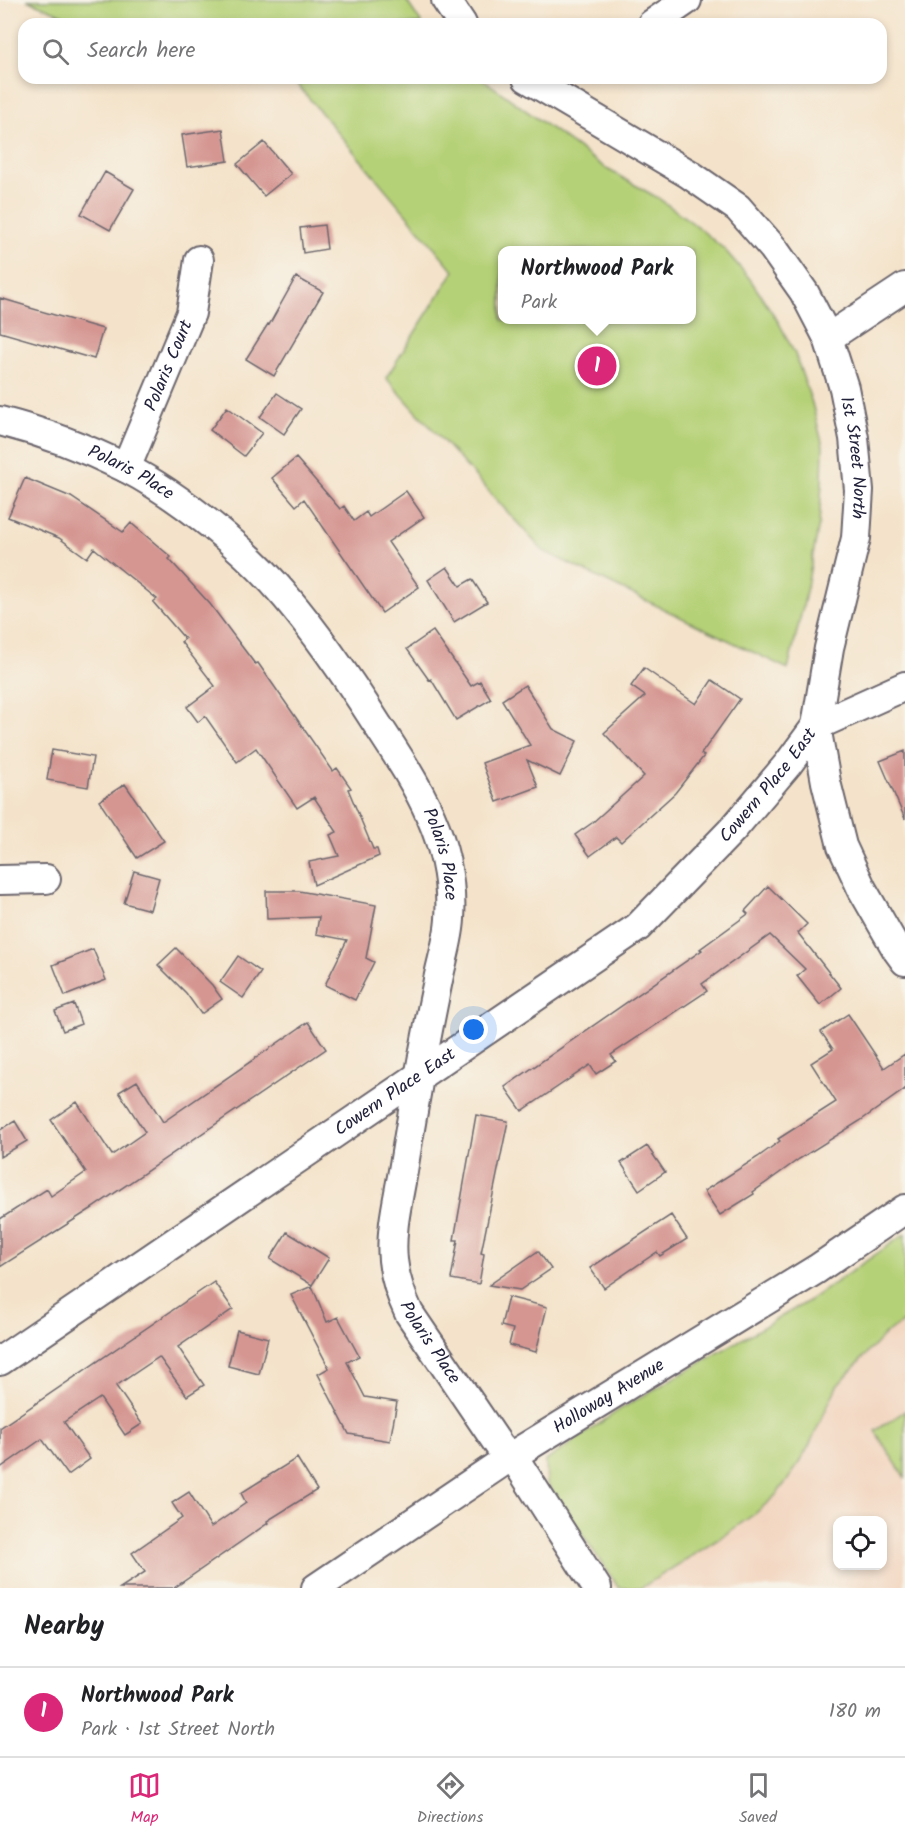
<!DOCTYPE html>
<html lang="en">
<head>
<meta charset="utf-8">
<style>
  body { margin:0; font-family:Kalam,sans-serif; background:#f2f2f2; color:#202124 }
  .controls { position:absolute; right:18px; bottom:18px; display:grid; overflow:hidden; border-radius:12px; box-shadow:0 3px 9px #0003 }
  .controls button { width:54px; height:54px; display:grid; place-items:center; padding:0; border:0; border-bottom:2px solid #e0e0e0; background:#fff; color:#202124; font:30px sans-serif }
  .you { position:absolute; left:474px; top:1030px; width:21px; height:21px; margin:-15px; border:4px solid #fff; border-radius:50%; background:#1a73e8; box-shadow:0 0 0 9px #1a73e833 }
  .badge { display:grid; place-items:center; width:39px; height:39px; border-radius:50%; background:#db2777; color:#fff; font-size:20px; font-weight:700 }
  .pin { position:absolute; translate:-50% -50%; border:3px solid #fff; box-shadow:0 2px 6px #0006 }
  .popup { position:absolute; left:498px; top:246px; width:198px; height:78px; box-sizing:border-box; display:grid; place-content:center; border-radius:12px; background:#fff; filter:drop-shadow(0 2px 4px #0005); font-size:20px; white-space:nowrap; color:#757577 }
  .popup b { font-size:22px; color:#202124 }
  .popup::after { content:''; position:absolute; left:50%; top:100%; margin-left:-12px; border:12px solid transparent; border-top-color:#fff }
  .list { margin:0; padding:0; list-style:none }
  h2 { display:flex; justify-content:space-between; align-items:center; height:78px; margin:0; padding:0 24px; font-size:26px }
  h2 small { font-size:20px; font-weight:400; color:#757577 }
  .list li { display:grid; grid-template-columns:39px 1fr auto; gap:18px; align-items:center; box-sizing:border-box; height:90px; padding:0 24px; border-top:2px solid #e0e0e0 }
  .list b { display:block; font-size:22px; white-space:nowrap }
  .list p { margin:0; font-size:20px; white-space:nowrap; color:#757577 }
  .list em { font-size:20px; font-style:normal; color:#757577 }
  .icon { flex:none; width:33px; height:33px; fill:none; stroke:currentColor; stroke-width:2; stroke-linecap:round; stroke-linejoin:round }
  .map { position:relative; flex:none; width:905px; height:1588px; overflow:hidden }
  .search { position:absolute; background:#fff; box-shadow:0 3px 9px #0003; left:18px; right:18px; top:18px; height:66px; display:flex; align-items:center; gap:15px; box-sizing:border-box; padding:0 21px; border-radius:18px; color:#757577; font-size:22px }
  .sheet { height:168px; background:#fff }
  nav { display:flex; justify-content:space-around; align-items:center; box-sizing:border-box; height:84px; border-top:2px solid #e0e0e0; background:#fff; font-size:16px; color:#757577 }
  nav a { display:grid; justify-items:center; gap:3px }
  nav .on { color:#db2777 }
  .map>svg:first-child { display:block }
  .built { fill:#f2d4be; fill-rule:evenodd }
  .green { fill:#b5d177; stroke:#6c7a59; stroke-width:1.5; fill-rule:evenodd }
  .building { fill:#d59692 }
  .lines { fill:none; stroke-linecap:round; stroke-linejoin:round }
  .minor-casing { stroke:#6c666d; stroke-width:32 }
  .minor { stroke:#fff; stroke-width:28 }
  .labels { text-anchor:middle; dominant-baseline:central; stroke-width:6; stroke-linejoin:round; paint-order:stroke }
  .street-label { font-size:18px; fill:#22223b; stroke:#f7f3e8 }
</style>
</head>
<body>
<div class="map">
<svg width="905" height="1588" viewBox="0 0 905 1588">
  <rect width="100%" height="100%" fill="#f7f3e8"/>
  <filter id="ink" filterUnits="userSpaceOnUse"><feTurbulence type="fractalNoise" baseFrequency=".0167" numOctaves="2"/><feDisplacementMap in="SourceGraphic" scale="12" xChannelSelector="R" yChannelSelector="G"/><feConvolveMatrix kernelMatrix="1 2 1 2 8 2 1 2 1" color-interpolation-filters="sRGB"/></filter>
  <filter id="wash" filterUnits="userSpaceOnUse"><feTurbulence type="fractalNoise" baseFrequency=".008" numOctaves="4" result="noise"/><feDisplacementMap in="SourceGraphic" scale="24" xChannelSelector="R" yChannelSelector="G"/><feGaussianBlur stdDeviation="1.35" result="paint"/><feColorMatrix in="noise" values="0 0 0 0 0 0 0 0 0 0 0 0 0 0 0 0 0 1.4 0 .05"/><feComposite in="paint" operator="in"/></filter>
  <g filter="url(#wash)">
    <rect width="100%" height="100%" fill="#f4e3ca"/>
    <path class="built" d="M 905,1235 L 905,1588 L 615,1588 L 543,1477 L 546,1460 L 605,1421 L 733,1345 L 839,1280 ZM 838,1520 L 882,1520 L 882,1566 L 838,1566 Z"/>
    <path class="green" d="M 27,0 L 406,0 L 422,24 L 84,24 Z
      M 292,78 L 481,78 L 607,169 L 658,198 L 698,227 L 725,250 L 750,279 L 779,323 L 795,354 L 812,403 L 823,446 L 822,483 L 819,524 L 804,602 L 788,669 L 543,551 L 386,378 L 454,271 ZM 502,250 L 692,250 L 692,320 L 502,320 Z
      M 905,1234 L 905,1321 L 885,1334 L 837,1386 L 808,1448 L 792,1474 L 776,1495 L 756,1513 L 717,1540 L 641,1588 L 619,1588 L 547,1483 L 546,1461 L 622,1408 L 810,1300 Z
      M 905,1411 L 905,1478 L 875,1431 Z"/>
    <g id="blocks">
      <path class="building" d="M 223,129 L 228,161 L 187,167 L 182,135 Z
        M 264,142 L 291,174 L 264,196 L 237,164 Z
        M 105,172 L 134,189 L 110,230 L 81,214 Z
        M 324,225 L 327,249 L 303,253 L 300,228 Z
        M 296,277 L 323,292 L 274,376 L 246,359 L 268,324 L 269,325 Z
        M 0,298 L 30,307 L 30,308 L 103,329 L 94,359 L 0,332 Z
        M 277,393 L 301,409 L 284,434 L 260,417 Z
        M 227,407 L 262,433 L 244,456 L 210,430 Z
        M 296,458 L 340,509 L 344,506 L 354,521 L 366,512 L 369,517 L 406,491 L 424,517 L 388,542 L 419,587 L 382,613 L 304,499 L 296,506 L 272,478 Z
        M 25,478 L 71,497 L 123,532 L 131,523 L 171,557 L 169,559 L 210,604 L 255,664 L 258,663 L 333,771 L 337,768 L 351,788 L 348,789 L 373,849 L 377,849 L 379,856 L 314,885 L 309,862 L 339,856 L 330,835 L 337,832 L 314,797 L 297,808 L 256,748 L 237,762 L 205,716 L 198,722 L 187,707 L 215,686 L 181,642 L 185,639 L 153,602 L 157,599 L 94,548 L 87,558 L 59,538 L 8,517 Z
        M 447,567 L 460,586 L 472,579 L 487,602 L 454,622 L 428,580 Z
        M 433,631 L 471,686 L 480,681 L 491,699 L 456,720 L 431,679 L 429,680 L 407,649 Z
        M 644,668 L 696,704 L 712,680 L 740,699 L 701,754 L 704,756 L 675,793 L 621,842 L 616,837 L 590,856 L 575,835 L 592,823 L 644,776 L 604,733 L 645,696 L 631,686 Z
        M 525,685 L 553,729 L 577,741 L 560,776 L 527,760 L 538,787 L 497,802 L 482,763 L 530,745 L 502,700 Z
        M 52,750 L 93,757 L 88,787 L 47,780 Z
        M 905,751 L 905,819 L 880,761 Z
        M 125,784 L 164,841 L 137,858 L 99,801 Z
        M 134,871 L 159,878 L 150,910 L 124,903 Z
        M 768,886 L 807,924 L 798,933 L 841,988 L 820,1005 L 797,976 L 805,969 L 770,935 L 702,984 L 707,991 L 611,1055 L 616,1061 L 596,1074 L 590,1065 L 522,1111 L 505,1087 L 702,950 L 700,949 L 748,914 L 745,911 Z
        M 266,891 L 299,891 L 376,905 L 366,958 L 374,962 L 355,1000 L 325,985 L 347,940 L 316,934 L 319,917 L 267,919 Z
        M 176,948 L 212,985 L 222,999 L 201,1014 L 186,993 L 158,965 Z
        M 93,949 L 106,980 L 65,996 L 53,965 Z
        M 238,956 L 261,972 L 243,998 L 220,982 Z
        M 74,1004 L 81,1024 L 63,1031 L 55,1011 Z
        M 848,1014 L 884,1068 L 905,1054 L 905,1089 L 860,1121 L 799,1159 L 753,1192 L 754,1194 L 720,1215 L 704,1191 L 758,1157 L 780,1141 L 778,1139 L 836,1102 L 811,1063 L 833,1049 L 821,1032 Z
        M 308,1022 L 326,1049 L 91,1209 L 0,1267 L 0,1219 L 47,1189 L 51,1196 L 86,1172 L 51,1120 L 77,1102 L 112,1155 L 145,1132 L 119,1092 L 137,1081 L 163,1122 Z
        M 476,1115 L 508,1121 L 481,1253 L 484,1254 L 479,1284 L 451,1279 L 458,1240 L 454,1240 Z
        M 15,1121 L 27,1141 L 0,1157 L 0,1130 Z
        M 647,1146 L 665,1172 L 639,1190 L 621,1163 Z
        M 671,1215 L 687,1239 L 660,1256 L 657,1252 L 604,1288 L 590,1268 Z
        M 287,1232 L 329,1258 L 312,1285 L 270,1259 Z
        M 538,1251 L 551,1269 L 520,1290 L 489,1285 Z
        M 214,1282 L 233,1309 L 178,1347 L 204,1385 L 187,1396 L 159,1357 L 116,1386 L 142,1424 L 125,1435 L 100,1398 L 64,1422 L 90,1459 L 68,1475 L 42,1439 L 0,1468 L 0,1428 Z
        M 312,1286 L 327,1322 L 338,1317 L 359,1356 L 347,1362 L 365,1397 L 397,1402 L 390,1441 L 349,1434 L 318,1374 L 329,1368 L 291,1295 Z
        M 508,1297 L 547,1307 L 536,1352 L 509,1345 L 513,1329 L 501,1326 Z
        M 237,1330 L 268,1338 L 259,1374 L 228,1366 Z
        M 297,1458 L 317,1490 L 267,1521 L 268,1523 L 174,1588 L 120,1588 L 145,1572 L 132,1553 L 182,1518 L 172,1503 L 189,1492 L 211,1527 L 246,1503 L 241,1493 Z"/>
    </g>
  </g>
  <g filter="url(#ink)">
    <use href="#blocks" fill-opacity="0" stroke="#6c666d" stroke-width="1.5"/>
    <g class="lines">
      <g class="minor-casing">
        <g id="minor">
          <path d="M 446,0 L 462,24"/>
          <path d="M 652,24 L 687,0"/>
          <path id="s1" d="M 527,78 L 689,174 L 738,208 L 773,248 L 804,292 L 828,338 L 844,388 L 854,438 L 859,490 L 856,538 L 829,648 L 816,726 L 826,782 L 842,846 L 862,889 L 897,950 L 905,961"/>
          <path d="M 828,338 L 905,287"/>
          <path id="s2" d="M 0,421 C 43,432 86,448 126,468 C 180,496 247,550 286,597 C 320,637 349,680 377,724 C 417,785 455,842 450,919 C 449,940 441,963 437,985 C 424,1047 413,1109 403,1171 C 398,1200 390,1231 393,1260 C 395,1279 401,1296 409,1313 L 500,1447 L 518,1464 L 597,1588"/>
          <path id="s3" d="M 126,468 L 191,313 L 199,260"/>
          <path d="M 0,880 L 46,879"/>
          <path id="s4" d="M 0,1361 L 638,927 L 733,829 L 788,764 L 816,726 L 905,686"/>
          <path id="s5" d="M 316,1588 L 510,1457 L 817,1269 L 905,1209"/>
        </g>
      </g>
      <use href="#minor" class="minor"/>
    </g>
  </g>
  <g class="labels">
    <g class="street-label">
      <text stroke="none"><textPath href="#s3" startOffset="111">Polaris Court</textPath></text>
      <text stroke="none"><textPath href="#s1" startOffset="530">1st Street North</textPath></text>
      <text stroke="none"><textPath href="#s2" startOffset="141">Polaris Place</textPath></text>
      <text stroke="none"><textPath href="#s4" startOffset="964">Cowern Place East</textPath></text>
      <text stroke="none"><textPath href="#s2" startOffset="644">Polaris Place</textPath></text>
      <text stroke="none"><textPath href="#s4" startOffset="478">Cowern Place East</textPath></text>
      <text stroke="none"><textPath href="#s2" startOffset="1148">Polaris Place</textPath></text>
      <text stroke="none"><textPath href="#s5" startOffset="350">Holloway Avenue</textPath></text>
    </g>
  </g>
</svg>
<div class="controls">
<button><svg class="icon" aria-label="locate" viewBox="0 0 24 24"><circle cx="12" cy="12" r="6"/><path d="M12 2v4M12 18v4M2 12h4M18 12h4"/></svg></button>
</div>
<div class="you"></div>
<div class="pin badge" style="left:597px;top:366px">1</div>
<div class="popup"><b>Northwood Park</b>Park</div>
<div class="search"><svg class="icon" aria-label="search" viewBox="0 0 24 24"><circle cx="10" cy="10" r="6"/><path d="M15 15l6 6"/></svg>Search here</div>
</div>
<section class="sheet">
<h2>Nearby<small></small></h2>
<ul class="list">
<li><span class="badge">1</span><div><b>Northwood Park</b><p>Park · 1st Street North</p></div><em>180 m</em></li>
</ul>
</section>
<nav>
<a class="on"><svg class="icon" aria-label="map" viewBox="0 0 24 24"><path d="M3 6l6-2 6 2 6-2v14l-6 2-6-2-6 2zM9 4v14M15 6v14"/></svg>Map</a>
<a><svg class="icon" aria-label="directions" viewBox="0 0 24 24"><path d="M12 3l9 9-9 9-9-9zM9 14v-3h6M13 9l2 2-2 2"/></svg>Directions</a>
<a><svg class="icon" aria-label="saved" viewBox="0 0 24 24"><path d="M7 4h10v16l-5-4-5 4z"/></svg>Saved</a>
</nav>
</body>
</html>
